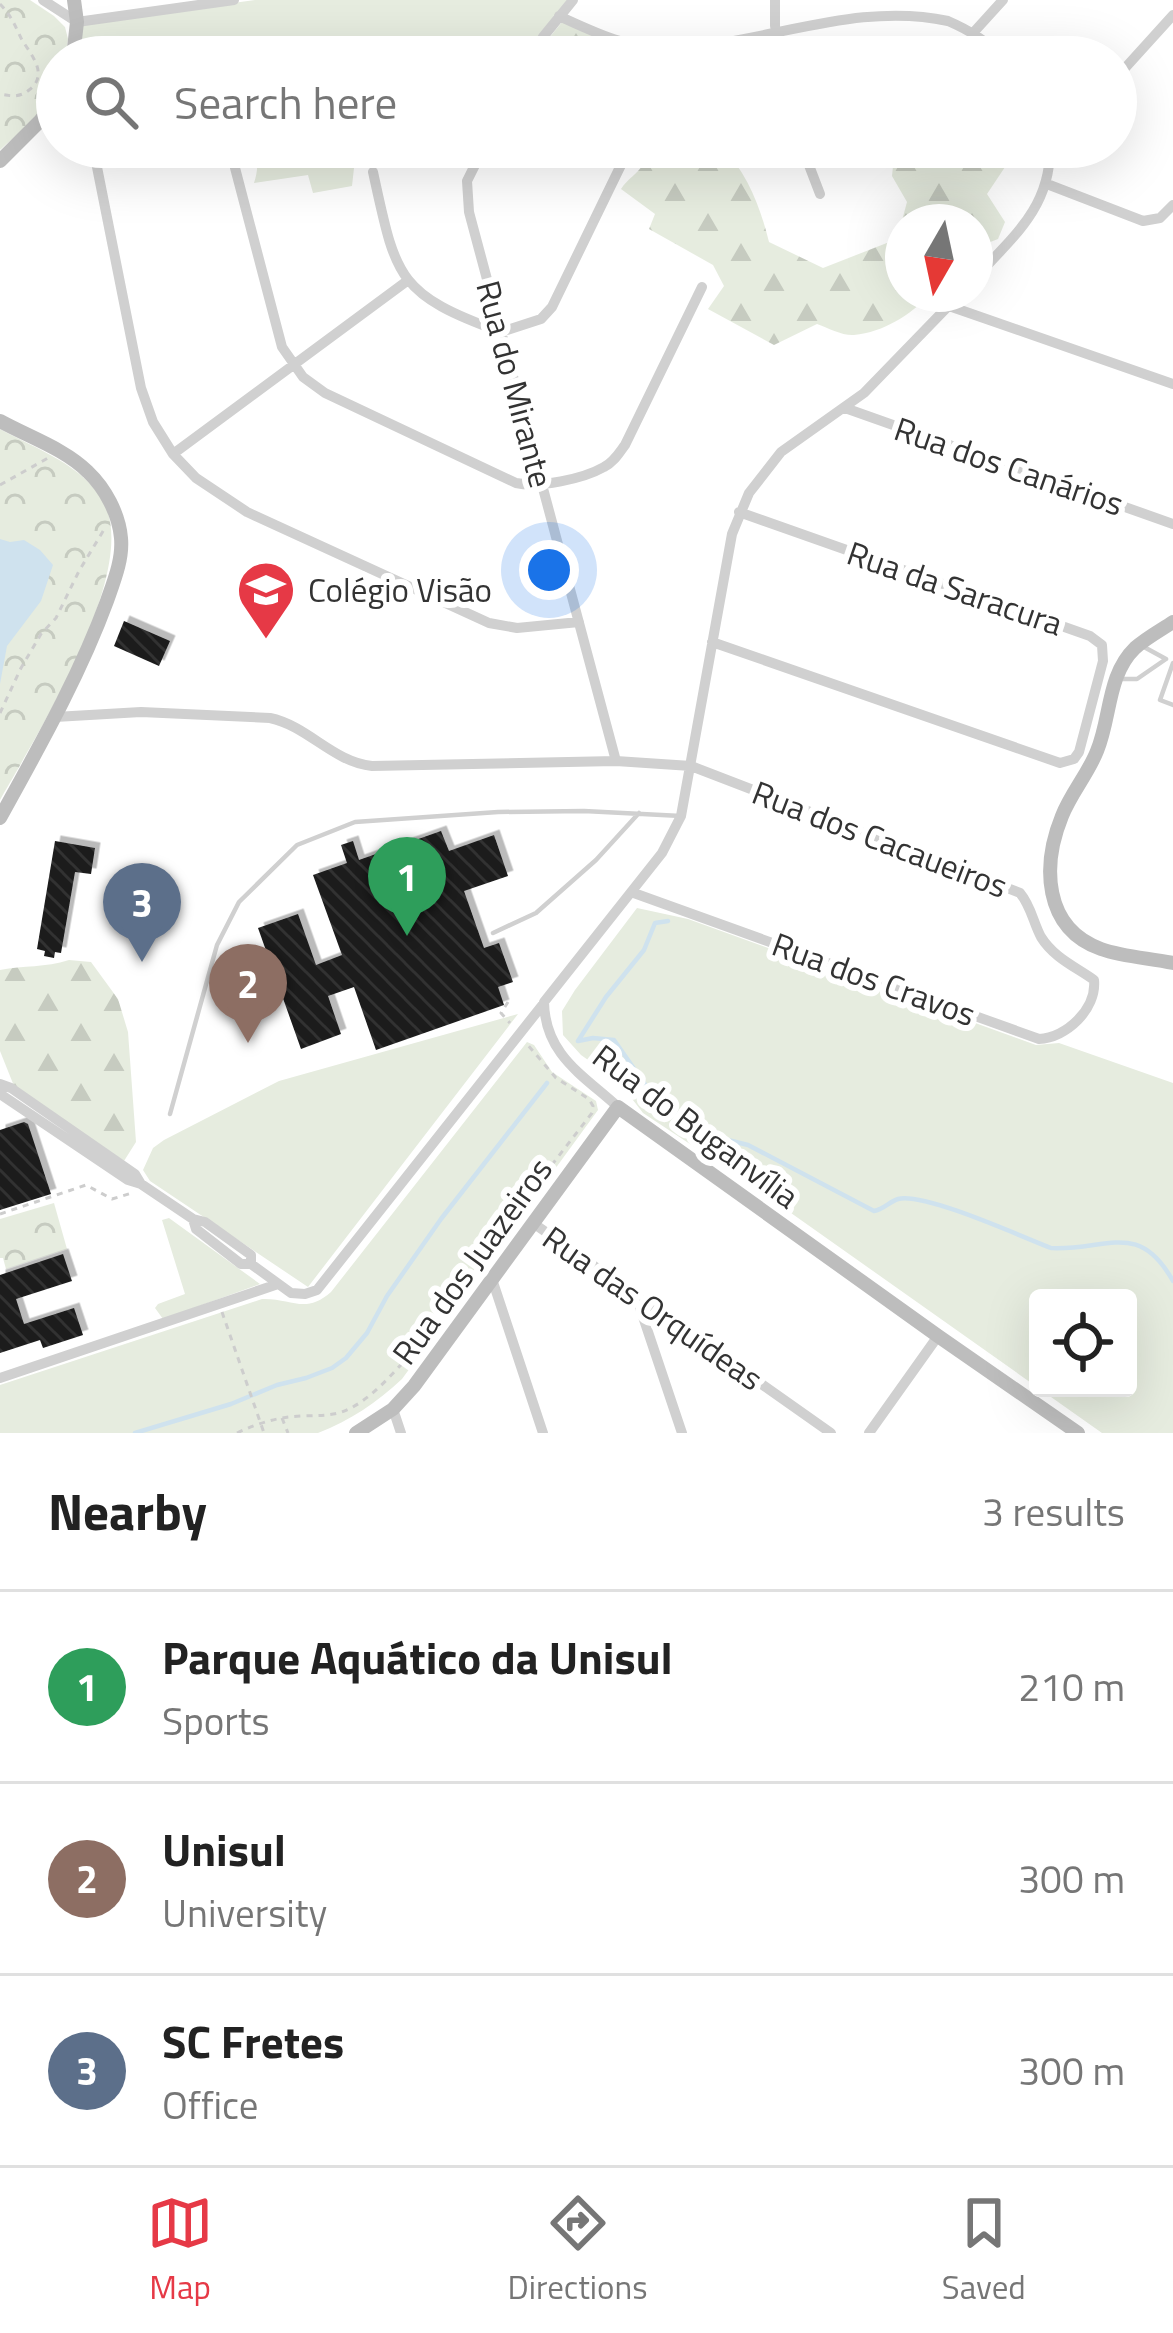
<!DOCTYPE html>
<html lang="en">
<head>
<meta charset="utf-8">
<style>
  body { margin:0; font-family:"Titillium Web",sans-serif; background:#f6f6f6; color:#222 }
  .controls { position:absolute; right:36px; bottom:36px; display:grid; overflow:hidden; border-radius:12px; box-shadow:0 12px 48px #0002 }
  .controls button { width:108px; height:108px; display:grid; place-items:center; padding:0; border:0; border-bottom:3px solid #e0e0e0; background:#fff; color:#222; font:60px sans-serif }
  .compass { position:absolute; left:885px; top:204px; width:108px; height:108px; border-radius:50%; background:#fff; box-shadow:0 12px 48px #0002; rotate:189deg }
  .you { position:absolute; left:549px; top:570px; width:42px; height:42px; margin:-30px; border:9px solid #fff; border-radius:50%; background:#1a73e8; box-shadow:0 0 0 18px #1a73e833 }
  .badge { display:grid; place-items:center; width:78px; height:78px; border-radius:50%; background:#e63946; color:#fff; font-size:39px; font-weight:700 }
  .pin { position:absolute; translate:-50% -99px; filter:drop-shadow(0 3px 6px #0008) }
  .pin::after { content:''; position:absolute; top:63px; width:42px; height:36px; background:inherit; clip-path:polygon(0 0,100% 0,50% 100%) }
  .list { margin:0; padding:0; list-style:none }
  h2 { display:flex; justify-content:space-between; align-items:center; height:156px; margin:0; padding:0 48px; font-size:51px }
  h2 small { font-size:39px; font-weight:400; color:#767676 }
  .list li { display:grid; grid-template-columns:78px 1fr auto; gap:36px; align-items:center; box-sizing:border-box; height:192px; padding:0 48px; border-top:3px solid #e0e0e0 }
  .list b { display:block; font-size:45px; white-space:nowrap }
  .list p { margin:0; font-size:39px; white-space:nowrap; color:#767676 }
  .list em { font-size:39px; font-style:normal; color:#767676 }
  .icon { flex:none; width:66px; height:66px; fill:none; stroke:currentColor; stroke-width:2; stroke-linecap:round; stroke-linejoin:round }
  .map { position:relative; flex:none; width:1173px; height:1433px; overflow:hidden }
  .search { position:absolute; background:#fff; box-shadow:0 12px 48px #0002; left:36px; right:36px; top:36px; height:132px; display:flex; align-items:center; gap:30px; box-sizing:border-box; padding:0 42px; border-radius:66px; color:#767676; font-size:45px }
  .sheet { height:732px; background:#fff }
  nav { display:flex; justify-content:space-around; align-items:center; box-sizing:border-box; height:168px; border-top:3px solid #e0e0e0; background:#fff; font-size:33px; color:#767676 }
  nav a { display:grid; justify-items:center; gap:6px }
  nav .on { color:#e63946 }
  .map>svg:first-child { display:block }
  .green { fill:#e6ecdf; fill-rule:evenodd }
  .forest { fill:url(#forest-firs) }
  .park { fill:url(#park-crowns) }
  .water { fill:#cfe2ee }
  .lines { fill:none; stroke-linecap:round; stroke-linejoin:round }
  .stream { stroke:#cfe2ee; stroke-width:4.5 }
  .building { fill:url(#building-back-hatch); filter:url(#shadow) }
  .path { stroke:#cdcdcd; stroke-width:3; stroke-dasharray:6 6; stroke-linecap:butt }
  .lane { stroke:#d0d0d0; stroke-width:4.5 }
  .street { stroke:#d0d0d0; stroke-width:10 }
  .secondary { stroke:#bdbdbd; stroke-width:14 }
  .labels { text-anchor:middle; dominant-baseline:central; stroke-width:12; stroke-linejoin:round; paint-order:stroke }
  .street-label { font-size:33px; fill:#333; stroke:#fff }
  .poi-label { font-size:33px; fill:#333; stroke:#fff; text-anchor:start }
</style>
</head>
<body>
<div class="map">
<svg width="1173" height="1433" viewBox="0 0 1173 1433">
  <defs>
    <pattern id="forest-firs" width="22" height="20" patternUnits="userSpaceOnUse" patternTransform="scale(3)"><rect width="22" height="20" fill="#e6ecdf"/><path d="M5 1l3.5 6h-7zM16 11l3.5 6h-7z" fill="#c6cbc0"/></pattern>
    <pattern id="park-crowns" width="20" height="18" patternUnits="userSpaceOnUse" patternTransform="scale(3)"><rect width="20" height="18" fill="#e6ecdf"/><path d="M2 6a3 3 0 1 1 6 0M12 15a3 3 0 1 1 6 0" fill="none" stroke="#c6cbc0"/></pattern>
    <pattern id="building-back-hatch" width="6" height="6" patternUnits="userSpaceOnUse" patternTransform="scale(3)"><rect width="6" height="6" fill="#1a1a1a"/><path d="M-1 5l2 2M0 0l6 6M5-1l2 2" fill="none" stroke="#333"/></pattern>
    <filter id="shadow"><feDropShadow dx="5.5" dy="-5.5" stdDeviation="0" flood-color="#0004"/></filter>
  </defs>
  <rect width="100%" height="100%" fill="#fff"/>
  <path class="green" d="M 255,0 L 568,0 L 529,57 L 76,57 L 80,24 Z
    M 242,147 L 381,147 L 368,149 L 355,159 L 352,186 L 313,193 L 308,175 L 254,183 C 259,167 260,152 242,147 Z
    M 637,908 L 688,919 L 1036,1045 L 1059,1043 L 1173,1083 L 1173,1433 L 1102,1433 L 743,1179 L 643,1113 L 619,1082 L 581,1055 L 563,1035 L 562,1011 L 575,990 ZM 1038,1298 L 1128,1298 L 1128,1388 L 1038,1388 Z
    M 518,1014 L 308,1287 L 150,1181 L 143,1170 L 153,1148 L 164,1140 L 279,1081 Z
    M 527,1042 L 534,1045 L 552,1072 L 596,1101 L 598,1110 L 402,1379 C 376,1403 351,1420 318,1433 L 0,1433 L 0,1385 L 262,1299 C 292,1298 305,1315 331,1292 Z
    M 169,1218 L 260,1284 L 163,1319 L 155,1308 L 158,1304 L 185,1294 L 162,1220 Z"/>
  <path class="forest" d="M 562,22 C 591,33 619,48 649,57 L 540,57 L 545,43 Z
    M 629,147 L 722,147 C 747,172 761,209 769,242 L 823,268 L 897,239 L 907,202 L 892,176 L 895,147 L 978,147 L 982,156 L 998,154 L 1005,167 L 987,194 L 1005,222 L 998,239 L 975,248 L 975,222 L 903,222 L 903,294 L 931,294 C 910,315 884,332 854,335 C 843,336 828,328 817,324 L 774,345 L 708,309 L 724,286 L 713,265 L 649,229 L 655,214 L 621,189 C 628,178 636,176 644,163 L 636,151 Z
    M 69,960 L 91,962 L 118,999 L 128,1032 L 136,1142 L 124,1161 L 14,1086 L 0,1051 L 0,970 C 24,965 45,968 69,960 Z"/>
  <path class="park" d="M 0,0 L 30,0 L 54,16 L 65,27 L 68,39 L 66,57 L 57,57 C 57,109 36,117 0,150 Z
    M 0,429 C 36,449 84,465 104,503 C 140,572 35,738 0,800 Z
    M 54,1203 L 67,1249 L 6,1269 L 3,1258 L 0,1258 L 0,1219 Z"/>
  <path class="water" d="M 0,539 L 10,542 L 24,540 L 40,550 L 53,565 L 41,601 L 7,646 L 0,684 Z"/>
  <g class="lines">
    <path class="stream" d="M 578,1041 L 593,1038 L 614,1040 L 651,1093 L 673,1112 L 720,1138 L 748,1145 L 874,1211 C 884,1209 889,1202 898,1199 C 924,1192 1022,1237 1051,1248 C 1106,1251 1138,1219 1173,1281
      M 578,1041 L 606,997 L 644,950 L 655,923 L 668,921
      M 135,1433 L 231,1404 L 277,1385 L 306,1378 L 332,1368 L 346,1358 L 367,1333 L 387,1296 L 441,1219 L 547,1083"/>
  </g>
  <path class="building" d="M 124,621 L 170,641 L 159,666 L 114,646 Z
    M 441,831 L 449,851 L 494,835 L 508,876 L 464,891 L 484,948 L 499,943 L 513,982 L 498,987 L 504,1005 L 376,1050 L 354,987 L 328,996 L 341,1034 L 301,1049 L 258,928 L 298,914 L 316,965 L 342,955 L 313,875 L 347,863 L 341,845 L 353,841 L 359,860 Z
    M 55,841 L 95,848 L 91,874 L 75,872 L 61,953 L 55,952 L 54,958 L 44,956 L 45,951 L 37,949 Z
    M 24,1122 L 28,1124 L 51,1194 L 0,1210 L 0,1130 Z
    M 63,1254 L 72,1281 L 16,1299 L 24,1324 L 74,1308 L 83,1335 L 43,1348 L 40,1340 L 0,1353 L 0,1275 Z"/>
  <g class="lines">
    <path class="path" d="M 0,4 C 10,14 15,25 21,38 C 30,54 50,74 29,90 C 19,98 11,96 0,94
      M 0,485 L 48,458
      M 0,713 L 21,668 L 41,634 L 56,618 L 79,571 L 105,528
      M 508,1002 L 501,1013 L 510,1023
      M 0,1214 L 86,1185 L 112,1199 L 132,1193
      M 523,1216 L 524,1203 L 530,1193 L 592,1113 L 593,1106 L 589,1099 L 556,1078 L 527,1044
      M 222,1312 L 264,1433
      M 282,1418 L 288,1433
      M 237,1433 C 258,1423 278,1417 301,1416 C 318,1415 333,1417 349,1409 C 383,1392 405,1355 435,1332"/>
    <path class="lane" d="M 1144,647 L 1166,659
      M 1173,663 L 1160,700 L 1173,705
      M 1122,679 L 1137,679 L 1166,659
      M 493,933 L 536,913 L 596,860 L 639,813
      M 170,1114 L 217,945 L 239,902 L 297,845 L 355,822 L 498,812 L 584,811 L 681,816"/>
    <path class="street" d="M 43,0 L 77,22 L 234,0
      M 559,16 C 594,32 626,48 665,48 C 761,47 852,0 948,21 C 969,30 987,41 1002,57
      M 775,26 L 775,0
      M 973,33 L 1003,0
      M 696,45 L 710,57
      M 532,57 L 543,37 L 573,0
      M 1116,78 L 1173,15
      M 93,147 L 141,388 L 153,422 L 173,454 L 196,478 L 247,512 L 489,623 L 517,628 L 579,622
      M 484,147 L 467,181 L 469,212 L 616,761
      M 802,147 L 820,194
      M 234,164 L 282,347 L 303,377 L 325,393 L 516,483 C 539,488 583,479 604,467 C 614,462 619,453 625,445 L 702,287
      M 373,172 C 396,277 396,294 501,332 L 541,319 L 552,307 L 621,165
      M 1047,184 L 1143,221 L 1160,218 L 1173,205
      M 975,278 C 1013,237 1051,207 1050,147
      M 949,306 L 1173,384
      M 845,408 L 1173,524
      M 173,454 L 407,281
      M 712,642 L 1060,763 L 1074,759 L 1079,752 L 1103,661 L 1102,645 L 1090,636 L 739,512
      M 55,717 L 141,712 L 270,718 C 308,726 333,762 372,766 L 616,761 L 691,766 L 1020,893 C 1031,906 1033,922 1041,937 C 1054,958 1076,967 1094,980 C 1097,1009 1066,1038 1039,1039 L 631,892
      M 0,1084 L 11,1088 L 135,1174 L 141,1184
      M 0,1094 L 128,1180 L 141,1184 L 193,1219 L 205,1222 L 251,1255 L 251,1264
      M 618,1107 C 583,1075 545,1055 544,1002 L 662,853 L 681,816 L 732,534 L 749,493 L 781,452 L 864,393 L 960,294
      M 193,1219 L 196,1229 L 241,1264 L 251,1264 L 291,1293 L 305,1294 L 317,1290 L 544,1003
      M 533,1223 L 831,1433
      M 492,1279 L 543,1433
      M 637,1299 L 682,1433
      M 0,1378 L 278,1284
      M 393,1409 L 401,1433
      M 869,1433 L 938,1336"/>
    <path class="secondary" d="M 73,57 L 77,22 L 74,0
      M 0,161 L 40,121 L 57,99
      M 0,421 C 29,437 65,449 88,472 C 105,488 119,514 121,538 C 123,559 114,581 107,601 C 79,677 39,747 0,818
      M 1173,622 C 1161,630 1146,638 1135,648 C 1107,675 1111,718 1097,751 C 1088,774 1071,793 1062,816 C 1042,865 1043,928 1101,949 C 1124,957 1149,958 1173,963
      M 356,1433 L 393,1409 L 414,1386 L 618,1107 L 938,1336 L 1078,1433"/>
  </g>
  <defs>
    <g id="school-pin" transform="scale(3)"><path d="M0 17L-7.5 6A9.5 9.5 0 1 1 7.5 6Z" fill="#e63946" stroke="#fff"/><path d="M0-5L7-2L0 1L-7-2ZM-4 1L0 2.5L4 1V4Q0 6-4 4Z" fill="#fff"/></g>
  </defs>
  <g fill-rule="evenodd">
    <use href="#school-pin" x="266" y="590"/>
  </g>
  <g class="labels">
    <g class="street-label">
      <text transform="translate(515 384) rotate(75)">Rua do Mirante</text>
      <text transform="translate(1009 466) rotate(19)">Rua dos Canários</text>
      <text transform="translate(955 588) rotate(19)">Rua da Saracura</text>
      <text transform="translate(880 839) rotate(21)">Rua dos Cacaueiros</text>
      <text transform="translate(874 979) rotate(20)">Rua dos Cravos</text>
      <text transform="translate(696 1126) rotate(37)">Rua do Buganvília</text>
      <text transform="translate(472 1261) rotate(-54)">Rua dos Juazeiros</text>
      <text transform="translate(653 1308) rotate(35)">Rua das Orquídeas</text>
    </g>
    <g class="poi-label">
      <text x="308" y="590">Colégio Visão</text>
    </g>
  </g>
</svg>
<div class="controls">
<button><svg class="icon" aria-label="locate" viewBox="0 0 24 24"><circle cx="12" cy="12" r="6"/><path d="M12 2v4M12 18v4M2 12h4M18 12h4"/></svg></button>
</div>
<svg class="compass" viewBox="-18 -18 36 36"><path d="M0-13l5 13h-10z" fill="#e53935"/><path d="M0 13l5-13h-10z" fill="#767676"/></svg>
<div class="you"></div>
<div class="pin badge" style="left:407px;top:936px;background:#2e9e5b">1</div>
<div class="pin badge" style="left:248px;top:1043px;background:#8d6e63">2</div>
<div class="pin badge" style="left:142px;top:962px;background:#5c6f8a">3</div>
<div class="search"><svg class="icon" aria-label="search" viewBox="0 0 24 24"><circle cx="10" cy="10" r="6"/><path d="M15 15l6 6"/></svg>Search here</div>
</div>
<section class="sheet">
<h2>Nearby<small>3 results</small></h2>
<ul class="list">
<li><span class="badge" style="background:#2e9e5b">1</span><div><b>Parque Aquático da Unisul</b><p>Sports</p></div><em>210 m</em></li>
<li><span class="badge" style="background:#8d6e63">2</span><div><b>Unisul</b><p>University</p></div><em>300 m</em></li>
<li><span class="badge" style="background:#5c6f8a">3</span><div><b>SC Fretes</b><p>Office</p></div><em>300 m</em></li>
</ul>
</section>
<nav>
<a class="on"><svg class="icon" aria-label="map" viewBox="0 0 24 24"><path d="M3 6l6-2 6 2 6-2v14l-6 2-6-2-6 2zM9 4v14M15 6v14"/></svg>Map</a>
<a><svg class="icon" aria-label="directions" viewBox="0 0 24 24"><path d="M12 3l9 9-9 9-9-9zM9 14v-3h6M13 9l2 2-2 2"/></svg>Directions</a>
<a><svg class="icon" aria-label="saved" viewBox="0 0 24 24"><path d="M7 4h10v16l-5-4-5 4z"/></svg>Saved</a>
</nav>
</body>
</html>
